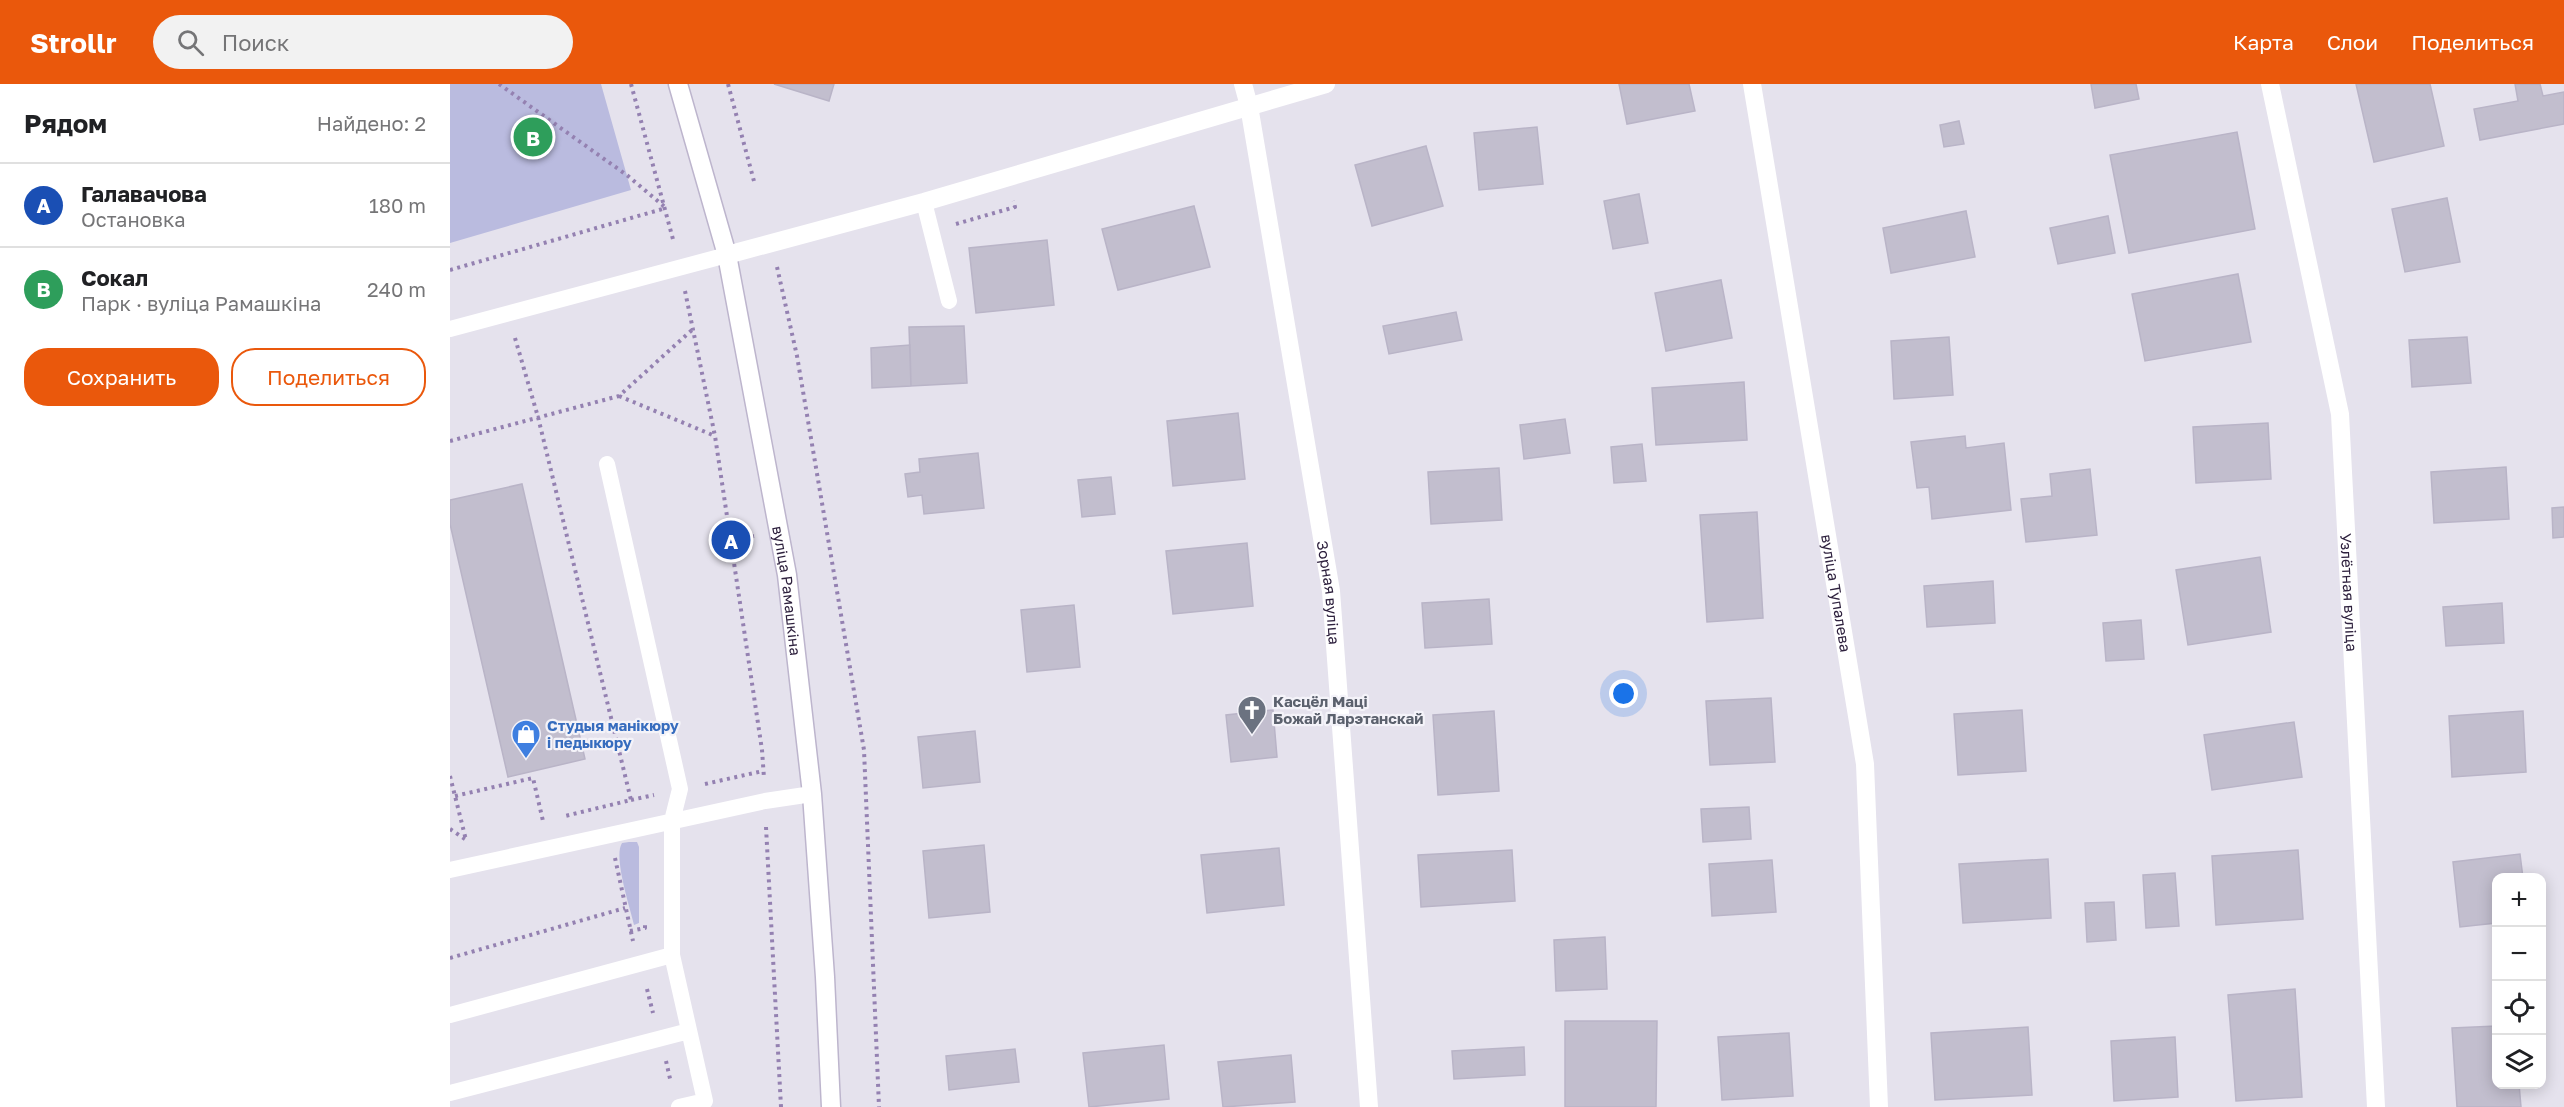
<!DOCTYPE html>
<html lang="ru">
<head>
<meta charset="utf-8">
<style>
  body { margin:0; font-family:"Golos Text",sans-serif; background:#f2f2f2; color:#202124 }
  .controls { position:absolute; right:18px; bottom:18px; display:grid; overflow:hidden; border-radius:12px; box-shadow:0 3px 15px #0003 }
  .controls button { width:54px; height:54px; display:grid; place-items:center; padding:0; border:0; border-bottom:2px solid #e0e0e0; background:#fff; color:#202124; font:30px sans-serif }
  .you { position:absolute; left:1174px; top:610px; width:21px; height:21px; margin:-15px; border:4px solid #fff; border-radius:50%; background:#1a73e8; box-shadow:0 0 0 9px #1a73e833 }
  .badge { display:grid; place-items:center; width:39px; height:39px; border-radius:50%; background:#ea580c; color:#fff; font-size:20px; font-weight:700 }
  .pin { position:absolute; translate:-50% -50%; border:3px solid #fff; box-shadow:0 2px 6px #0006 }
  .list { margin:0; padding:0; list-style:none }
  h2 { display:flex; justify-content:space-between; align-items:center; height:78px; margin:0; padding:0 24px; font-size:26px }
  h2 small { font-size:20px; font-weight:400; color:#757577 }
  .list li { display:grid; grid-template-columns:39px 1fr auto; gap:18px; align-items:center; box-sizing:border-box; height:84px; padding:0 24px; border-top:2px solid #e0e0e0 }
  .list b { display:block; font-size:22px; white-space:nowrap }
  .list p { margin:0; font-size:20px; white-space:nowrap; color:#757577 }
  .list em { font-size:20px; font-style:normal; color:#757577 }
  .actions { display:flex; gap:12px; padding:18px 24px }
  .actions a { flex:1; padding:14px 0; border:2px solid #ea580c; border-radius:24px; text-align:center; font-size:21px; color:#ea580c }
  .actions .main { background:#ea580c; color:#fff }
  .icon { flex:none; width:33px; height:33px; fill:none; stroke:currentColor; stroke-width:2; stroke-linecap:round; stroke-linejoin:round }
  .map { position:relative; flex:none; width:2114px; height:1023px; overflow:hidden }
  header { display:flex; align-items:center; gap:36px; box-sizing:border-box; height:84px; padding:0 30px; background:#ea580c; color:#fff }
  header strong { font-size:28px }
  nav { display:flex; gap:33px; margin-inline-start:auto; font-size:21px }
  .search { width:420px; height:54px; background:#f2f2f2; display:flex; align-items:center; gap:15px; box-sizing:border-box; padding:0 21px; border-radius:33px; color:#757577; font-size:22px }
  main { display:flex }
  aside { flex:1; background:#fff }
  .map>svg:first-child { display:block }
  .green { fill:#babbdf }
  .building { fill:#c2bece; stroke:#b9b4c7; stroke-width:1.5 }
  .lines { fill:none; stroke-linecap:round; stroke-linejoin:round }
  .secondary-casing { stroke:#bdb5cd; stroke-width:21 }
  .path { stroke:#9481b1; stroke-width:4; stroke-dasharray:3 4.5; stroke-linecap:butt }
  .lane { stroke:#fff; stroke-width:16 }
  .street { stroke:#fff; stroke-width:18 }
  .secondary { stroke:#fff; stroke-width:18 }
  .labels { text-anchor:middle; dominant-baseline:central; stroke-width:4.5; stroke-linejoin:round; paint-order:stroke }
  .street-label { font-size:15px; fill:#2e213e; stroke:#f4f3f9 }
  .worship-label { font-size:15px; font-weight:bold; fill:#5b616d; stroke:#f4f3f9; text-anchor:start }
  .shop-label { font-size:15px; font-weight:bold; fill:#366cbe; stroke:#f4f3f9; text-anchor:start }
</style>
</head>
<body>
<header>
<strong>Strollr</strong>
<div class="search"><svg class="icon" aria-label="search" viewBox="0 0 24 24"><circle cx="10" cy="10" r="6"/><path d="M15 15l6 6"/></svg>Поиск</div>
<nav><a>Карта</a><a>Слои</a><a>Поделиться</a></nav>
</header>
<main>
<aside>
<h2>Рядом<small>Найдено: 2</small></h2>
<ul class="list">
<li><span class="badge" style="background:#1a4fb4">A</span><div><b>Галавачова</b><p>Остановка</p></div><em>180 m</em></li>
<li><span class="badge" style="background:#2e9e5b">B</span><div><b>Сокал</b><p>Парк · вуліца Рамашкіна</p></div><em>240 m</em></li>
</ul>
<div class="actions"><a class="main">Сохранить</a><a>Поделиться</a></div>
</aside>
<div class="map">
<svg width="2114" height="1023" viewBox="0 0 2114 1023">
  <rect width="100%" height="100%" fill="#e5e2ed"/>
  <path class="green" d="M 0,0 L 151,0 L 181,106 L 0,159 Z
    M 179,758 L 187,758 L 189,763 L 189,839 L 184,841 C 180,823 163,773 172,759 Z"/>
  <path class="building" d="M 324,0 L 384,0 L 379,17 Z
    M 1169,0 L 1239,0 L 1245,27 L 1177,40 Z
    M 1641,0 L 1686,0 L 1689,15 L 1645,24 Z
    M 1906,0 L 1980,0 L 1994,62 L 1924,78 Z
    M 2065,0 L 2090,0 L 2093,12 L 2114,8 L 2114,40 L 2030,56 L 2024,25 L 2068,17 Z
    M 1509,37 L 1514,60 L 1494,63 L 1490,41 Z
    M 1087,43 L 1093,100 L 1029,106 L 1024,49 Z
    M 1787,48 L 1805,145 L 1679,169 L 1660,71 Z
    M 976,62 L 993,122 L 922,142 L 905,81 Z
    M 1189,110 L 1198,159 L 1163,165 L 1154,117 Z
    M 1997,114 L 2010,178 L 1955,188 L 1942,125 Z
    M 744,122 L 760,183 L 668,206 L 652,145 Z
    M 1516,127 L 1525,173 L 1441,189 L 1433,144 Z
    M 1658,132 L 1665,169 L 1608,180 L 1600,144 Z
    M 597,156 L 604,221 L 526,229 L 519,164 Z
    M 1788,190 L 1801,258 L 1695,277 L 1682,210 Z
    M 1271,196 L 1282,254 L 1216,267 L 1205,209 Z
    M 1006,228 L 1012,256 L 939,270 L 933,242 Z
    M 514,242 L 517,299 L 461,302 L 459,243 Z
    M 1499,253 L 1503,311 L 1444,315 L 1441,257 Z
    M 2017,253 L 2021,299 L 1962,303 L 1959,256 Z
    M 460,261 L 461,302 L 422,304 L 421,264 Z
    M 1294,298 L 1297,356 L 1206,361 L 1202,304 Z
    M 788,329 L 795,395 L 723,402 L 717,337 Z
    M 1115,335 L 1120,369 L 1074,375 L 1070,341 Z
    M 1818,339 L 1821,395 L 1746,399 L 1743,343 Z
    M 1515,352 L 1516,364 L 1554,359 L 1561,426 L 1482,435 L 1479,403 L 1467,404 L 1461,358 Z
    M 1192,360 L 1196,397 L 1164,399 L 1161,363 Z
    M 528,369 L 534,424 L 474,430 L 472,411 L 458,413 L 455,390 L 470,388 L 469,375 Z
    M 2056,383 L 2059,435 L 1984,439 L 1981,388 Z
    M 1049,384 L 1052,436 L 981,440 L 978,388 Z
    M 1640,385 L 1647,451 L 1576,458 L 1571,415 L 1602,412 L 1600,390 Z
    M 661,393 L 665,430 L 632,433 L 628,396 Z
    M 72,400 L 135,675 L 58,693 L 0,440 L 0,416 Z
    M 2114,423 L 2114,453 L 2103,454 L 2102,424 Z
    M 1307,428 L 1313,534 L 1257,538 L 1250,431 Z
    M 797,459 L 803,522 L 723,530 L 716,467 Z
    M 1810,473 L 1821,548 L 1738,561 L 1726,486 Z
    M 1543,497 L 1545,539 L 1477,543 L 1474,502 Z
    M 1039,515 L 1042,560 L 975,564 L 972,519 Z
    M 2052,519 L 2054,559 L 1996,562 L 1993,523 Z
    M 624,521 L 630,583 L 577,588 L 571,526 Z
    M 1691,536 L 1694,575 L 1656,577 L 1653,539 Z
    M 1321,614 L 1325,678 L 1260,681 L 1256,617 Z
    M 823,626 L 827,673 L 781,678 L 776,631 Z
    M 1572,626 L 1576,687 L 1508,691 L 1504,630 Z
    M 1044,627 L 1049,707 L 988,711 L 983,631 Z
    M 2073,627 L 2076,688 L 2002,693 L 1999,632 Z
    M 1844,638 L 1852,693 L 1762,706 L 1754,651 Z
    M 525,647 L 530,698 L 473,704 L 468,653 Z
    M 1299,723 L 1301,755 L 1253,758 L 1251,725 Z
    M 534,761 L 540,828 L 479,834 L 473,767 Z
    M 829,764 L 834,821 L 757,829 L 751,771 Z
    M 1062,766 L 1065,817 L 971,823 L 968,771 Z
    M 1848,766 L 1853,835 L 1766,841 L 1762,772 Z
    M 2070,770 L 2073,794 L 2046,794 L 2046,839 L 2010,843 L 2003,778 Z
    M 1598,775 L 1601,834 L 1513,839 L 1509,780 Z
    M 1322,776 L 1326,828 L 1262,832 L 1259,780 Z
    M 1725,789 L 1729,842 L 1696,844 L 1693,791 Z
    M 1664,818 L 1666,856 L 1637,858 L 1635,819 Z
    M 1155,853 L 1157,905 L 1106,907 L 1104,856 Z
    M 1845,905 L 1852,1013 L 1786,1017 L 1778,911 Z
    M 1115,937 L 1207,937 L 1206,1023 L 1115,1023 Z
    M 2046,942 L 2046,1000 L 2069,1000 L 2071,1023 L 2007,1023 L 2002,944 Z
    M 1578,943 L 1582,1011 L 1485,1016 L 1481,949 Z
    M 1339,949 L 1343,1012 L 1272,1016 L 1268,953 Z
    M 1725,953 L 1728,1013 L 1664,1017 L 1661,957 Z
    M 714,961 L 719,1015 L 639,1023 L 633,969 Z
    M 1074,963 L 1075,991 L 1004,995 L 1002,967 Z
    M 565,965 L 569,998 L 499,1006 L 496,972 Z
    M 841,971 L 845,1018 L 773,1023 L 768,978 Z"/>
  <g class="lines">
    <g class="secondary-casing">
      <g id="secondary">
        <path id="s4" d="M 228,0 L 277,171 L 337,491 L 362,710 L 375,893 L 381,1023"/>
      </g>
    </g>
    <path class="path" d="M 49,0 L 178,92 L 216,124
      M 181,0 L 224,159
      M 278,0 L 305,101
      M 506,140 L 565,123 L 563,117
      M 327,183 L 347,272 L 414,666 L 429,1023
      M 0,186 L 216,124
      M 235,207 L 265,352 L 312,666 L 314,694
      M 65,254 L 88,333 L 181,716 L 115,732
      M 169,312 L 265,352
      M 0,357 L 169,312 L 243,245
      M 281,456 L 304,452
      M 0,692 L 16,756
      M 255,700 L 313,687
      M 5,712 L 83,694 L 93,737
      M 181,716 L 204,711
      M 316,743 L 331,1023
      M 0,745 L 15,755
      M 165,774 L 183,857
      M 180,847 L 195,844 L 195,841
      M 0,874 L 175,824
      M 197,905 L 203,929
      M 216,977 L 221,999"/>
    <path class="lane" d="M 474,118 L 499,217
      M 0,245 L 277,171
      M 157,380 L 230,705 L 222,737 L 222,871 L 255,1017 L 229,1023
      M 0,786 L 315,717 L 362,710
      M 0,931 L 222,871
      M 0,1009 L 239,947"/>
    <g class="street">
      <path id="s1" d="M 793,0 L 799,22 L 881,507 L 919,1023"/>
      <path id="s2" d="M 1302,0 L 1415,680 L 1429,1023"/>
      <path id="s3" d="M 1820,0 L 1890,330 L 1926,1023"/>
      <path d="M 277,171 L 474,118 L 876,0"/>
    </g>
    <use href="#secondary" class="secondary"/>
  </g>
  <defs>
    <g id="church-pin" transform="scale(1.5)"><path d="M0 17L-7.5 6A9.5 9.5 0 1 1 7.5 6Z" fill="#6b7280" stroke="#f4f3f9"/><path d="M-1.2-6h2.4v3.5h3.3v2.4h-3.3V6h-2.4V-.1h-3.3v-2.4h3.3Z" fill="#fff"/></g>
    <g id="shop-pin" transform="scale(1.5)"><path d="M0 17L-7.5 6A9.5 9.5 0 1 1 7.5 6Z" fill="#3f7fe0" stroke="#f4f3f9"/><path d="M-5-2.5h2.3a2.7 3.5 0 0 1 5.4 0H5L5.5 6h-11ZM-1.5-2.5h3a1.5 2.3 0 0 0-3 0Z" fill="#fff"/></g>
  </defs>
  <g fill-rule="evenodd">
    <use href="#church-pin" x="802" y="626"/>
    <use href="#shop-pin" x="76" y="650"/>
  </g>
  <g class="labels">
    <g class="street-label">
      <text stroke="none"><textPath href="#s4" startOffset="519">вуліца Рамашкіна</textPath></text>
      <text stroke="none"><textPath href="#s3" startOffset="516">Узлётная вуліца</textPath></text>
      <text stroke="none"><textPath href="#s1" startOffset="516">Зорная вуліца</textPath></text>
      <text stroke="none"><textPath href="#s2" startOffset="516">вуліца Тупалева</textPath></text>
    </g>
    <g class="worship-label">
      <text x="823" y="617">Касцёл Маці<tspan x="823" dy="17">Божай Ларэтанскай</tspan></text>
    </g>
    <g class="shop-label">
      <text x="97" y="641">Студыя манікюру<tspan x="97" dy="17">і педыкюру</tspan></text>
    </g>
  </g>
</svg>
<div class="controls">
<button>+</button>
<button>−</button>
<button><svg class="icon" aria-label="locate" viewBox="0 0 24 24"><circle cx="12" cy="12" r="6"/><path d="M12 2v4M12 18v4M2 12h4M18 12h4"/></svg></button>
<button><svg class="icon" aria-label="layers" viewBox="0 0 24 24"><path d="M12 4l9 5-9 5-9-5zM3 14l9 5 9-5"/></svg></button>
</div>
<div class="you"></div>
<div class="pin badge" style="left:281px;top:456px;background:#1a4fb4">A</div>
<div class="pin badge" style="left:83px;top:53px;background:#2e9e5b">B</div>
</div>
</main>
</body>
</html>
